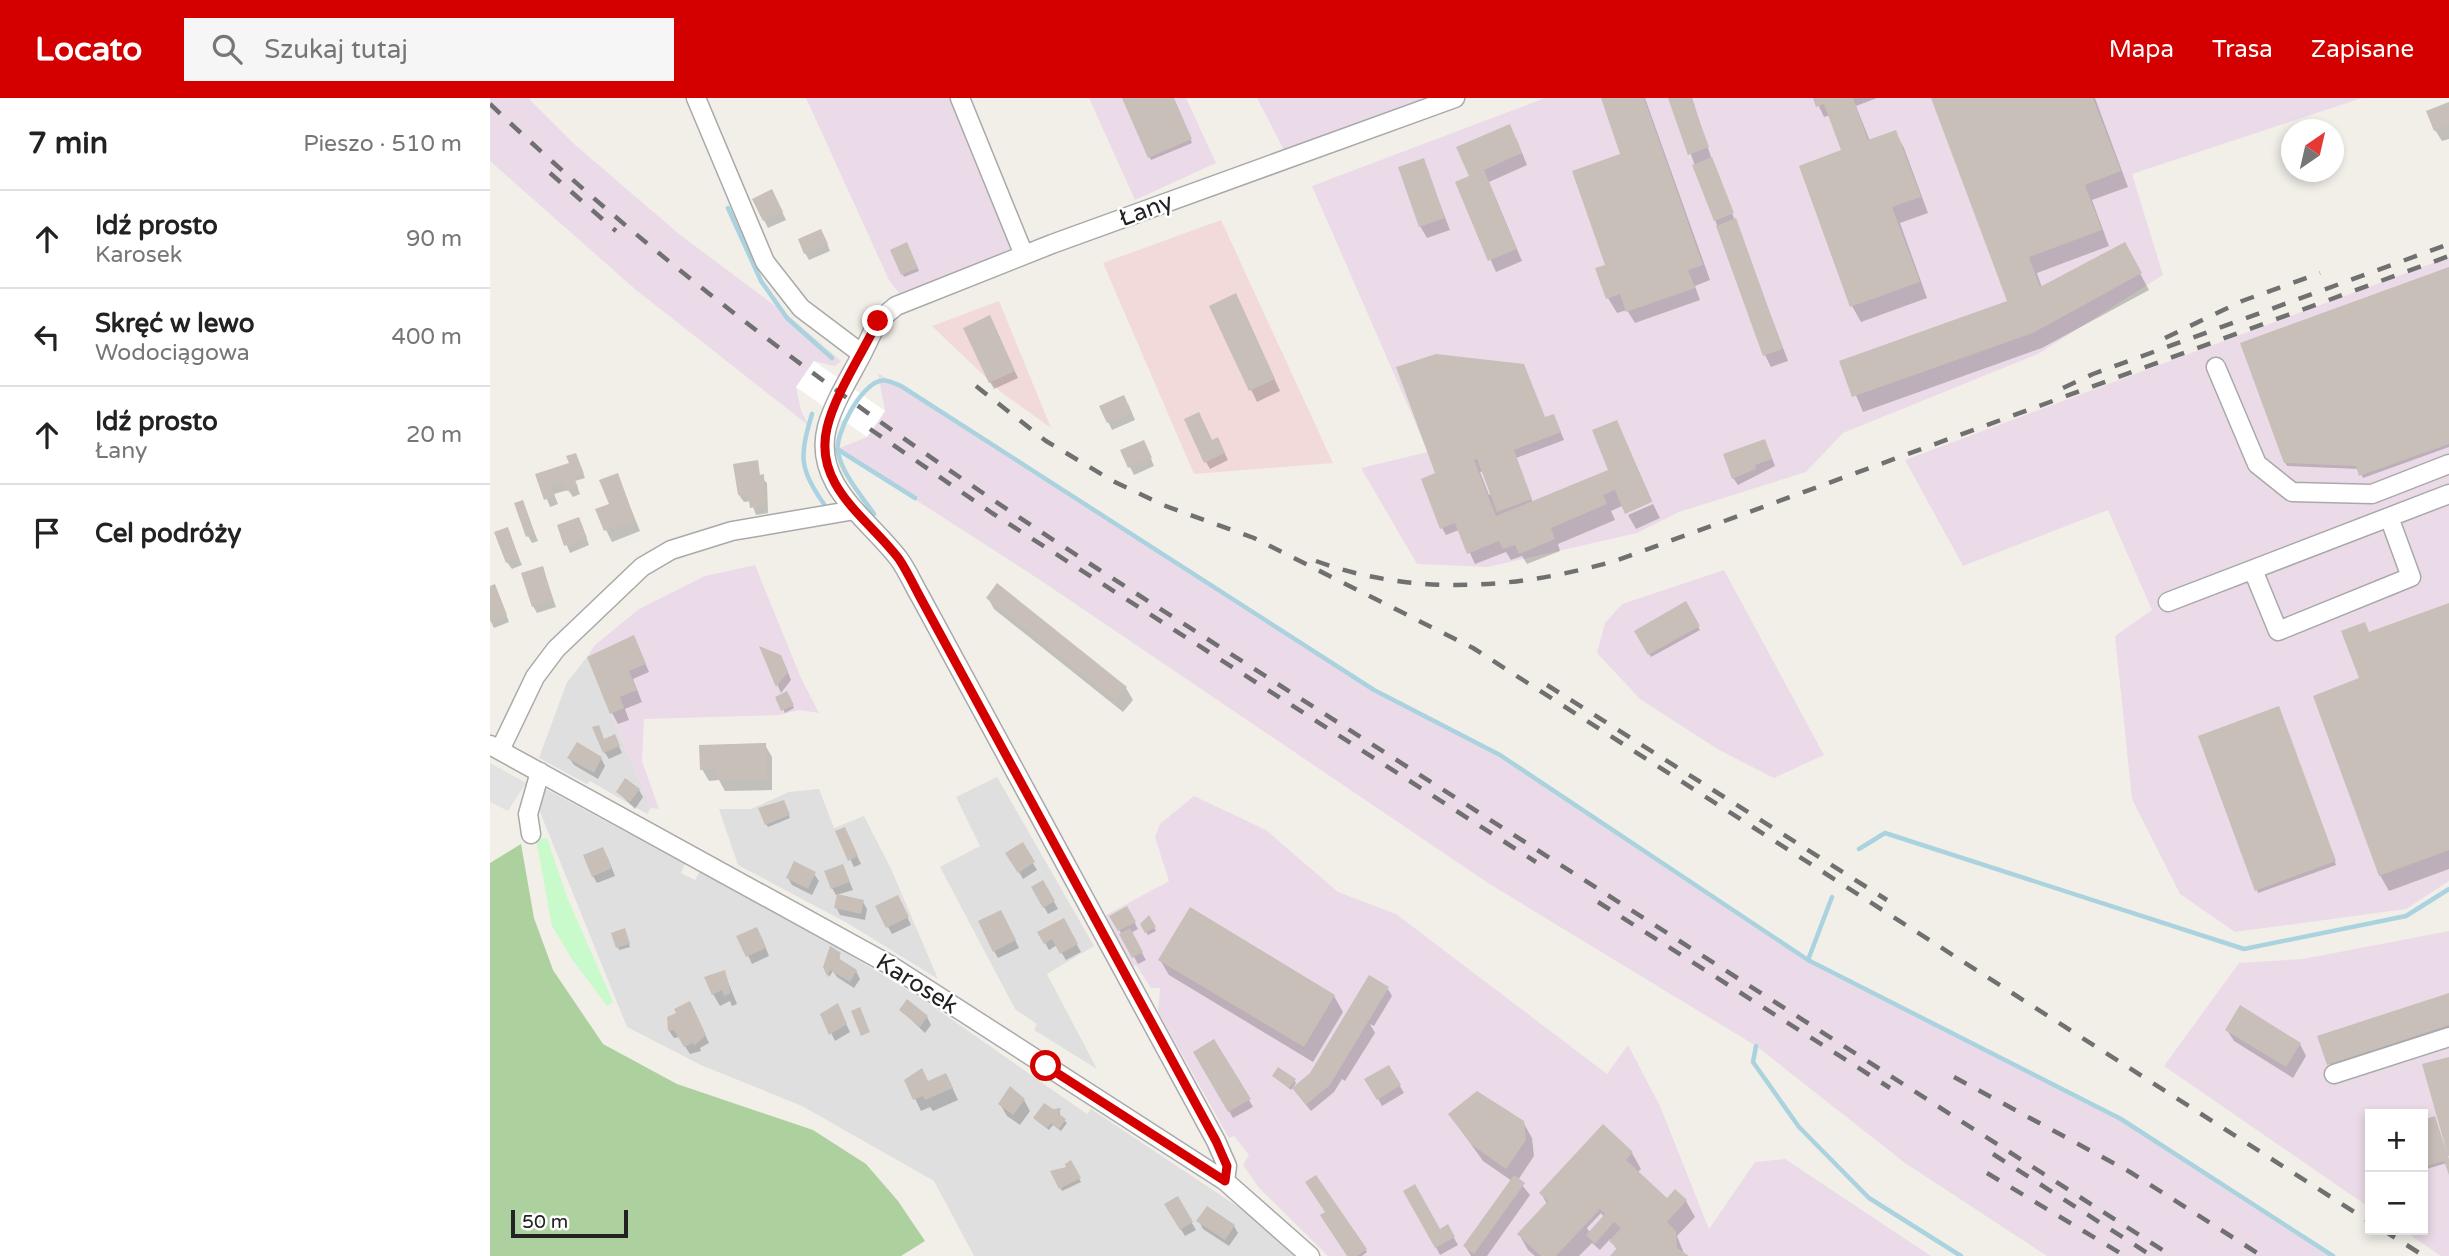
<!DOCTYPE html>
<html lang="pl">
<head>
<meta charset="utf-8">
<style>
  body { margin:0; font-family:"Varela Round",sans-serif; background:#f6f6f6; color:#222 }
  .controls { position:absolute; right:21px; bottom:21px; display:grid; overflow:hidden; border-radius:0px; box-shadow:0 4px 10px #0003 }
  .controls button { width:63px; height:63px; display:grid; place-items:center; padding:0; border:0; border-bottom:2px solid #e0e0e0; background:#fff; color:#222; font:35px sans-serif }
  .compass { position:absolute; left:1791px; top:21px; width:63px; height:63px; border-radius:50%; background:#fff; box-shadow:0 4px 10px #0003; rotate:34deg }
  .scale { position:absolute; left:21px; bottom:18px; width:117px; box-sizing:border-box; padding-left:7px; border:4px solid #222; border-top:0; font-size:19px; line-height:24px; white-space:nowrap; color:#222; -webkit-text-stroke:5px #fff; paint-order:stroke }
  .stop { position:absolute; width:21px; height:21px; margin:-16px; border:5px solid #d40000; border-radius:50%; background:#fff }
  .stop.end { background:#d40000; border-color:#fff; box-shadow:0 2px 7px #0008 }
  .list { margin:0; padding:0; list-style:none }
  h2 { display:flex; justify-content:space-between; align-items:center; height:91px; margin:0; padding:0 28px; font-size:30px }
  h2 small { font-size:23px; font-weight:400; color:#767676 }
  .list li { display:grid; grid-template-columns:46px 1fr auto; gap:21px; align-items:center; box-sizing:border-box; height:98px; padding:0 28px; border-top:2px solid #e0e0e0 }
  .list b { display:block; font-size:26px; white-space:nowrap }
  .list p { margin:0; font-size:23px; white-space:nowrap; color:#767676 }
  .list em { font-size:23px; font-style:normal; color:#767676 }
  .icon { flex:none; width:38px; height:38px; fill:none; stroke:currentColor; stroke-width:2; stroke-linecap:round; stroke-linejoin:round }
  .map { position:relative; flex:none; width:1959px; height:1158px; overflow:hidden }
  header { display:flex; align-items:center; gap:42px; box-sizing:border-box; height:98px; padding:0 35px; background:#d40000; color:#fff }
  header strong { font-size:33px }
  nav { display:flex; gap:38px; margin-inline-start:auto; font-size:24px }
  .search { width:490px; height:63px; background:#f6f6f6; display:flex; align-items:center; gap:18px; box-sizing:border-box; padding:0 24px; border-radius:0px; color:#767676; font-size:26px }
  main { display:flex }
  aside { flex:1; background:#fff }
  .map>svg:first-child { display:block }
  .residential { fill:#e0dfdf }
  .commercial { fill:#f2dad9 }
  .industrial { fill:#ebdbe8 }
  .forest { fill:#add19e }
  .park { fill:#c8facc }
  .parking { fill:#e2e2e2 }
  .pier { fill:#fff }
  .shadow { fill:#0003; fill-rule:evenodd }
  .lines { fill:none; stroke-linecap:round; stroke-linejoin:round }
  .stream { stroke:#aad3df; stroke-width:4.5 }
  .building { fill:#c7bfb8 }
  .minor-casing { stroke:#a9a9a9; stroke-width:21 }
  .minor { stroke:#fff; stroke-width:18 }
  .rail { stroke:#707070; stroke-width:4.5; stroke-dasharray:14 14; stroke-linecap:butt }
  .route { stroke:#d40000; stroke-width:9 }
  .labels { text-anchor:middle; dominant-baseline:central; stroke-width:5; stroke-linejoin:round; paint-order:stroke }
  .street-label { font-size:24px; fill:#222; stroke:#fff }
</style>
</head>
<body>
<header>
<strong>Locato</strong>
<div class="search"><svg class="icon" aria-label="search" viewBox="0 0 24 24"><circle cx="10" cy="10" r="6"/><path d="M15 15l6 6"/></svg>Szukaj tutaj</div>
<nav><a>Mapa</a><a>Trasa</a><a>Zapisane</a></nav>
</header>
<main>
<aside>
<h2>7 min<small>Pieszo · 510 m</small></h2>
<ul class="list">
<li><svg class="icon" aria-label="ahead" viewBox="0 0 24 24"><path d="M12 20V5M6 11l6-6 6 6"/></svg><div><b>Idź prosto</b><p>Karosek</p></div><em>90 m</em></li>
<li><svg class="icon" aria-label="left" viewBox="0 0 24 24"><path d="M17 20v-9H6M10 6l-5 5 5 5"/></svg><div><b>Skręć w lewo</b><p>Wodociągowa</p></div><em>400 m</em></li>
<li><svg class="icon" aria-label="ahead" viewBox="0 0 24 24"><path d="M12 20V5M6 11l6-6 6 6"/></svg><div><b>Idź prosto</b><p>Łany</p></div><em>20 m</em></li>
<li><svg class="icon" aria-label="arrive" viewBox="0 0 24 24"><path d="M6 21V4h12l-3 4 3 4H6"/></svg><div><b>Cel podróży</b></div></li>
</ul>
</aside>
<div class="map">
<svg width="1959" height="1158" viewBox="0 0 1959 1158">
  <rect width="100%" height="100%" fill="#f2efe9"/>
  <path class="residential" d="M 97,559 L 161,710 L 157,716 L 100,683 L 97,686 L 49,660 L 77,584 Z
    M 507,679 L 604,848 L 557,876 L 607,971 L 544,932 L 547,926 L 525,911 L 450,769 L 490,748 L 466,699 Z
    M 52,689 L 195,766 L 191,775 L 205,782 L 210,773 L 332,840 L 431,900 L 597,1016 L 601,1011 L 753,1112 L 804,1158 L 484,1158 L 444,1083 L 312,1008 L 211,967 L 137,929 L 48,709 Z
    M 329,691 L 344,730 L 374,718 L 402,773 L 448,881 L 359,826 L 248,767 L 229,711 L 261,711 L 299,694 Z"/>
  <path class="commercial" d="M 731,122 L 843,365 L 704,376 L 613,165 Z
    M 509,203 L 561,330 L 511,294 L 442,228 Z"/>
  <path class="industrial" d="M 0,0 L 38,0 L 83,45 L 189,136 L 300,219 L 351,263 L 345,268 L 324,263 L 306,289 L 311,312 L 318,327 L 146,192 L 0,63 Z
    M 316,0 L 480,0 L 540,147 L 409,195 L 399,182 Z
    M 599,0 L 696,0 L 726,65 L 645,102 Z
    M 767,0 L 944,0 L 795,54 Z
    M 1055,0 L 1872,0 L 1642,76 L 1673,177 L 1548,256 L 1353,335 L 1316,374 L 1189,414 L 1147,435 L 998,469 L 927,466 L 871,370 L 938,354 L 822,88 Z
    M 1959,159 L 1959,783 L 1916,811 L 1745,834 L 1690,796 L 1642,701 L 1625,538 L 1662,512 L 1618,412 L 1473,468 L 1415,362 Z
    M 388,275 L 884,592 L 1010,657 L 1318,862 L 1631,1021 L 1843,1158 L 1557,1158 L 1415,1065 L 1266,948 L 998,785 L 553,484 L 347,351 L 377,339 L 395,313 Z
    M 265,467 L 311,580 L 329,615 L 309,612 L 290,617 L 154,621 L 152,663 L 169,711 L 161,710 L 97,559 L 105,547 L 149,511 L 215,478 Z
    M 1234,472 L 1334,657 L 1284,680 L 1229,652 L 1150,601 L 1107,555 L 1115,525 L 1132,506 Z
    M 704,698 L 776,732 L 848,794 L 906,816 L 1117,976 L 1138,947 L 1170,1008 L 1219,1131 L 1265,1064 L 1295,1061 L 1441,1158 L 838,1158 L 769,1090 L 753,1067 L 759,1057 L 744,1038 L 739,1040 L 668,914 L 670,890 L 661,890 L 646,867 L 642,869 L 614,818 L 679,783 L 665,739 L 670,726 Z
    M 1959,833 L 1959,1158 L 1951,1158 L 1913,1132 L 1933,1132 L 1933,1016 L 1880,1016 L 1880,1110 L 1674,968 L 1749,865 L 1813,861 Z"/>
  <path class="forest" d="M 31,746 L 44,820 L 63,872 L 113,946 L 187,986 L 323,1032 L 376,1066 L 408,1103 L 435,1143 L 411,1158 L 0,1158 L 0,765 Z"/>
  <path class="park" d="M 57,740 L 77,799 L 123,904 L 117,908 L 82,861 L 62,828 L 46,741 Z"/>
  <path class="parking" d="M 0,665 L 36,685 L 18,713 L 0,704 Z"/>
  <path class="pier" d="M 324,263 L 395,313 L 377,339 L 306,289 Z"/>
  <path class="shadow" d="M 634,0 L 683,0 L 702,45 L 661,62 Z
    M 1113,0 L 1155,0 L 1220,182 L 1205,188 L 1210,202 L 1145,225 L 1137,212 L 1127,215 L 1118,200 L 1118,168 L 1133,57 Z
    M 1180,0 L 1202,0 L 1222,62 L 1298,263 L 1281,269 L 1275,257 Z
    M 1325,0 L 1387,0 L 1366,8 L 1380,43 L 1405,34 L 1414,50 L 1438,115 L 1410,125 L 1437,200 L 1371,224 L 1362,208 L 1311,69 L 1353,53 L 1340,17 L 1334,19 Z
    M 1443,0 L 1605,0 L 1638,89 L 1602,102 L 1619,148 L 1547,175 L 1552,190 L 1634,146 L 1659,192 L 1552,250 L 1373,314 L 1352,264 L 1520,204 Z
    M 1959,6 L 1959,41 L 1952,43 L 1945,32 Z
    M 1026,40 L 1037,67 L 999,84 L 1032,163 L 1006,174 L 967,85 L 981,79 Z
    M 933,62 L 960,132 L 937,140 L 930,128 Z
    M 286,101 L 296,122 L 278,130 L 264,102 Z
    M 335,140 L 340,153 L 319,162 L 315,155 Z
    M 417,146 L 429,173 L 414,179 L 402,153 Z
    M 1959,171 L 1959,349 L 1873,380 L 1869,371 L 1797,368 L 1795,364 Z
    M 721,209 L 752,209 L 790,293 L 767,304 Z
    M 503,227 L 528,280 L 504,291 L 500,284 Z
    M 1033,268 L 1055,321 L 1067,325 L 1074,342 L 1026,360 L 1043,405 L 1121,373 L 1127,324 L 1162,403 L 1136,414 L 1134,407 L 1121,413 L 1125,422 L 1068,446 L 1070,453 L 1037,466 L 1032,458 L 1021,462 L 1016,454 L 985,466 L 969,432 L 956,437 L 952,430 L 945,378 ZM 993,373 L 1002,395 L 999,397 L 990,374 Z
    M 638,306 L 645,322 L 622,332 L 611,309 Z
    M 722,344 L 731,348 L 738,362 L 720,371 L 716,364 Z
    M 1278,350 L 1285,368 L 1248,387 L 1243,380 Z
    M 657,351 L 664,368 L 644,377 L 632,353 Z
    M 87,360 L 95,380 L 85,383 L 90,396 L 83,399 L 78,392 L 64,396 L 68,406 L 60,409 L 48,377 L 78,367 Z
    M 127,377 L 150,433 L 122,444 L 116,432 Z
    M 270,378 L 277,385 L 278,415 L 266,417 L 261,403 L 254,404 L 249,397 Z
    M 32,404 L 48,443 L 42,445 L 38,438 Z
    M 1163,406 L 1170,420 L 1146,431 L 1138,417 Z
    M 69,428 L 92,428 L 99,447 L 80,455 Z
    M 17,431 L 32,467 L 22,471 L 17,464 Z
    M 57,483 L 66,509 L 47,515 L 43,508 Z
    M 0,490 L 8,496 L 19,524 L 4,530 L 0,522 Z
    M 498,500 L 636,590 L 643,602 L 633,614 L 504,511 Z
    M 1195,506 L 1210,532 L 1161,559 L 1146,533 Z
    M 1959,507 L 1959,771 L 1899,793 L 1890,777 L 1871,582 L 1880,536 Z
    M 147,546 L 159,574 L 143,581 L 152,604 L 135,611 L 139,622 L 128,626 L 122,615 Z
    M 272,551 L 295,567 L 301,582 L 291,595 Z
    M 297,595 L 304,610 L 295,615 L 287,599 Z
    M 1789,613 L 1846,767 L 1768,795 L 1767,792 Z
    M 114,642 L 128,646 L 132,655 L 119,661 L 114,654 Z
    M 275,647 L 282,659 L 282,692 L 235,693 L 229,682 L 219,683 L 212,671 Z
    M 79,660 L 111,660 L 115,668 L 108,681 L 84,667 Z
    M 149,692 L 153,699 L 145,711 L 128,694 Z
    M 295,707 L 300,720 L 278,729 L 276,726 Z
    M 347,734 L 358,738 L 371,766 L 364,769 Z
    M 532,747 L 547,772 L 533,781 L 518,755 Z
    M 117,758 L 125,778 L 107,785 L 103,778 Z
    M 356,775 L 363,792 L 346,797 L 342,790 Z
    M 324,776 L 329,783 L 322,797 L 302,787 L 298,780 Z
    M 553,784 L 568,811 L 558,816 L 543,790 Z
    M 373,804 L 377,811 L 375,822 L 350,817 L 346,809 Z
    M 411,806 L 421,827 L 402,836 L 398,829 Z
    M 637,810 L 648,831 L 641,835 L 656,862 L 648,866 L 622,819 Z
    M 659,819 L 666,833 L 658,837 L 652,827 Z
    M 515,821 L 529,850 L 508,860 L 504,853 Z
    M 573,822 L 591,854 L 576,862 L 567,847 L 559,852 L 549,834 Z
    M 136,835 L 140,849 L 129,852 L 128,849 Z
    M 271,838 L 279,858 L 262,866 L 249,839 Z
    M 350,856 L 349,863 L 366,873 L 370,881 L 364,890 L 347,879 L 343,873 L 339,879 L 335,869 Z
    M 670,862 L 844,898 L 853,914 L 823,964 L 679,877 Z
    M 234,874 L 247,906 L 242,908 L 240,903 L 230,908 L 223,896 Z
    M 898,891 L 902,898 L 884,928 L 880,926 L 885,935 L 855,983 L 852,981 L 844,994 L 821,1013 L 809,998 Z
    M 1959,897 L 1959,945 L 1847,982 L 1829,939 Z
    M 204,912 L 219,945 L 210,950 L 211,953 L 200,956 L 189,939 L 184,940 L 179,933 Z
    M 411,912 L 437,919 L 441,927 L 435,935 Z
    M 351,915 L 360,934 L 345,943 L 332,916 Z
    M 1737,932 L 1810,946 L 1816,958 L 1803,980 L 1744,943 Z
    M 705,954 L 759,1002 L 763,1009 L 743,1020 Z
    M 899,969 L 914,995 L 892,1008 L 877,981 Z
    M 784,978 L 804,982 L 806,985 L 801,992 Z
    M 416,982 L 462,989 L 468,1002 L 443,1013 L 440,1009 L 431,1013 Z
    M 534,1002 L 540,1013 L 530,1027 L 517,1018 L 510,1006 Z
    M 570,1012 L 570,1019 L 577,1025 L 571,1033 L 563,1027 L 559,1032 L 547,1023 Z
    M 960,1017 L 1033,1024 L 1042,1040 L 1044,1058 L 1028,1082 L 1040,1097 L 997,1158 L 981,1158 L 975,1148 L 1022,1083 L 993,1063 Z
    M 1944,1020 L 1959,1063 L 1959,1073 L 1957,1065 L 1933,1072 L 1933,1024 Z
    M 1113,1029 L 1142,1055 L 1151,1071 L 1147,1075 L 1177,1103 L 1196,1103 L 1205,1119 L 1187,1138 L 1195,1158 L 1122,1158 L 1127,1152 L 1120,1141 L 1110,1152 L 1102,1145 L 1089,1158 L 1045,1158 L 1038,1152 L 1029,1136 L 1057,1106 L 1051,1095 ZM 1111,1115 L 1114,1119 L 1100,1135 L 1097,1130 Z
    M 581,1065 L 591,1084 L 572,1093 L 563,1075 L 579,1071 Z
    M 826,1079 L 877,1154 L 872,1158 L 859,1158 Z
    M 916,1093 L 949,1134 L 958,1129 L 968,1147 L 950,1157 Z
    M 687,1100 L 706,1132 L 695,1138 L 676,1107 Z
    M 709,1123 L 744,1128 L 748,1135 L 739,1148 L 713,1131 Z"/>
  <g class="lines">
    <path class="stream" d="M 238,110 L 271,183 L 297,220 L 342,260
      M 322,316 C 310,357 308,370 334,406
      M 347,351 L 425,400
      M 384,416 C 371,397 353,377 348,355 C 344,336 371,287 390,283 C 396,281 404,285 411,288 L 884,592 L 1010,657 L 1318,862 L 1631,1021 L 1843,1158
      M 1369,751 L 1395,735 L 1754,851 L 1916,818 L 1959,791
      M 1318,862 L 1342,799
      M 1266,948 L 1263,964 L 1309,1029 L 1379,1100 L 1471,1158"/>
  </g>
  <path class="building" d="M 632,0 L 684,0 L 702,41 L 658,60 Z
    M 1111,0 L 1154,0 L 1213,167 L 1198,172 L 1205,190 L 1136,214 L 1130,196 L 1116,201 L 1105,170 L 1115,167 L 1082,73 L 1130,56 Z
    M 1178,0 L 1201,0 L 1219,49 L 1198,57 Z
    M 1323,0 L 1363,0 L 1378,42 L 1406,32 L 1431,99 L 1402,109 L 1430,184 L 1360,209 L 1309,68 L 1351,52 L 1334,6 L 1326,9 Z
    M 1441,0 L 1603,0 L 1631,73 L 1595,87 L 1612,132 L 1539,159 L 1550,189 L 1635,144 L 1652,175 L 1543,235 L 1362,299 L 1349,263 L 1517,203 Z
    M 1959,4 L 1959,27 L 1944,33 L 1936,13 Z
    M 1020,26 L 1032,55 L 994,72 L 1027,151 L 998,163 L 965,84 L 979,78 L 966,49 Z
    M 1222,59 L 1244,115 L 1224,123 L 1202,67 Z
    M 934,60 L 955,120 L 929,129 L 908,69 Z
    M 282,91 L 293,114 L 273,123 L 262,101 Z
    M 1246,120 L 1293,251 L 1273,258 L 1226,128 Z
    M 331,131 L 338,146 L 314,156 L 308,141 Z
    M 417,144 L 428,170 L 411,177 L 400,152 Z
    M 1959,169 L 1959,346 L 1869,378 L 1866,368 L 1794,365 L 1750,245 Z
    M 746,195 L 785,281 L 759,293 L 719,208 Z
    M 500,217 L 525,273 L 499,285 L 473,230 Z
    M 946,256 L 1034,266 L 1055,319 L 1064,316 L 1071,334 L 1024,352 L 1042,401 L 1007,414 L 987,361 L 984,362 L 1006,418 L 1118,372 L 1102,332 L 1127,322 L 1162,404 L 1135,416 L 1125,392 L 1113,397 L 1117,406 L 1061,430 L 1065,441 L 1029,456 L 1025,447 L 1013,451 L 1009,443 L 977,456 L 965,425 L 950,431 L 931,381 L 945,375 L 906,269 Z
    M 634,297 L 642,315 L 617,325 L 609,308 Z
    M 709,314 L 722,342 L 728,339 L 735,355 L 714,365 L 694,321 Z
    M 1275,341 L 1282,361 L 1265,367 L 1266,371 L 1242,381 L 1233,356 Z
    M 654,342 L 662,360 L 638,370 L 630,352 Z
    M 86,355 L 94,376 L 84,380 L 88,389 L 77,393 L 74,385 L 62,389 L 65,399 L 54,402 L 45,376 L 79,365 L 76,358 Z
    M 268,362 L 270,377 L 274,376 L 275,408 L 260,410 L 258,396 L 248,397 L 243,366 Z
    M 128,375 L 145,422 L 114,433 L 105,411 L 119,406 L 109,382 Z
    M 33,402 L 45,436 L 36,439 L 24,405 Z
    M 89,419 L 97,440 L 74,448 L 67,427 Z
    M 18,429 L 29,460 L 16,465 L 4,434 Z
    M 53,468 L 63,502 L 42,509 L 31,475 Z
    M 507,485 L 637,589 L 626,603 L 496,500 Z
    M 5,486 L 17,517 L 0,523 L 0,488 Z
    M 1196,503 L 1210,528 L 1158,557 L 1144,533 Z
    M 1959,505 L 1959,752 L 1889,778 L 1823,598 L 1869,580 L 1851,533 L 1875,524 L 1879,534 Z
    M 144,537 L 156,566 L 139,573 L 147,592 L 130,599 L 134,610 L 120,616 L 97,559 Z
    M 269,548 L 291,557 L 298,574 L 286,589 Z
    M 297,593 L 304,607 L 291,613 L 285,599 Z
    M 1789,608 L 1846,763 L 1765,793 L 1708,638 Z
    M 109,627 L 114,641 L 125,636 L 130,648 L 113,655 L 102,629 Z
    M 87,644 L 112,659 L 104,675 L 77,660 Z
    M 276,645 L 277,681 L 227,682 L 226,671 L 210,672 L 209,647 Z
    M 135,680 L 150,691 L 140,704 L 126,694 Z
    M 294,702 L 300,717 L 275,727 L 268,710 Z
    M 355,729 L 368,758 L 358,763 L 345,733 Z
    M 533,744 L 545,764 L 528,775 L 515,755 Z
    M 113,749 L 122,770 L 102,779 L 93,757 Z
    M 304,763 L 326,774 L 318,791 L 296,780 Z
    M 353,766 L 360,784 L 341,791 L 334,773 Z
    M 553,782 L 565,803 L 553,810 L 541,789 Z
    M 347,796 L 374,802 L 371,816 L 344,810 Z
    M 408,797 L 419,819 L 396,830 L 385,808 Z
    M 637,808 L 646,824 L 628,833 L 619,818 Z
    M 700,809 L 845,897 L 814,949 L 668,862 Z
    M 511,812 L 526,842 L 503,854 L 488,823 Z
    M 659,817 L 666,829 L 655,835 L 650,826 Z
    M 574,820 L 588,846 L 570,856 L 562,841 L 554,846 L 547,834 Z
    M 267,829 L 276,850 L 256,859 L 246,838 Z
    M 135,830 L 140,846 L 126,850 L 121,835 Z
    M 640,830 L 653,854 L 642,860 L 629,836 Z
    M 340,848 L 351,855 L 348,860 L 367,872 L 360,884 L 340,872 L 337,878 L 333,869 Z
    M 235,872 L 241,895 L 234,898 L 232,892 L 222,897 L 214,879 Z
    M 879,877 L 899,889 L 840,987 L 816,1007 L 802,990 L 820,975 Z
    M 1959,895 L 1959,927 L 1837,967 L 1827,938 Z
    M 417,901 L 438,918 L 430,929 L 409,912 Z
    M 200,903 L 216,937 L 204,948 L 203,945 L 194,949 L 184,932 L 178,933 L 177,919 L 186,915 L 184,911 Z
    M 348,905 L 357,926 L 339,937 L 330,916 Z
    M 1750,907 L 1811,945 L 1796,969 L 1735,932 Z
    M 370,909 L 380,934 L 371,938 L 361,913 Z
    M 724,941 L 761,1001 L 738,1014 L 703,954 Z
    M 1959,959 L 1959,1058 L 1958,1058 L 1932,966 Z
    M 899,967 L 911,987 L 887,1002 L 874,981 Z
    M 788,969 L 806,981 L 799,990 L 782,978 Z
    M 432,970 L 438,983 L 456,975 L 463,990 L 435,1002 L 433,998 L 423,1002 L 414,982 Z
    M 520,988 L 535,1001 L 523,1017 L 508,1006 Z
    M 987,993 L 1034,1023 L 1036,1042 L 1016,1071 L 982,1047 L 958,1016 Z
    M 554,1005 L 563,1011 L 571,1010 L 569,1016 L 576,1021 L 569,1031 L 561,1025 L 557,1030 L 543,1020 Z
    M 1945,1018 L 1959,1061 L 1959,1077 L 1954,1063 L 1933,1069 L 1933,1022 Z
    M 1113,1026 L 1143,1054 L 1136,1062 L 1177,1100 L 1185,1091 L 1197,1102 L 1177,1124 L 1186,1133 L 1187,1150 L 1199,1158 L 1120,1158 L 1127,1150 L 1119,1143 L 1131,1130 L 1124,1124 L 1105,1146 L 1096,1137 L 1115,1116 L 1110,1111 L 1066,1158 L 1051,1158 L 1027,1136 L 1058,1103 L 1049,1095 Z
    M 581,1062 L 591,1080 L 569,1091 L 560,1073 L 576,1069 L 575,1066 Z
    M 826,1077 L 877,1151 L 867,1158 L 857,1158 L 830,1117 L 835,1114 L 815,1084 Z
    M 1024,1077 L 1035,1085 L 984,1156 L 973,1148 Z
    M 925,1086 L 950,1131 L 958,1126 L 965,1139 L 945,1150 L 913,1093 Z
    M 688,1098 L 703,1124 L 690,1132 L 674,1106 Z
    M 717,1108 L 745,1127 L 735,1142 L 706,1123 Z"/>
  <g class="lines">
    <g class="minor-casing">
      <path id="minor" d="M 206,0 L 275,164 L 311,210 L 372,256 C 360,279 344,304 337,329 C 322,387 379,421 409,461 C 417,472 423,486 430,498 L 726,1043 L 737,1068 L 735,1083
        M 470,0 L 534,157
        M 372,256 L 388,223 L 406,208 L 562,146 L 965,0
        M 1726,269 L 1767,366 L 1802,394 L 1882,396 L 1959,366
        M 1763,472 L 1788,533 L 1921,479 L 1899,419
        M 1678,504 L 1959,396
        M 0,647 L 400,867 L 735,1083 L 820,1158
        M 10,652 L 45,579 L 66,551 L 152,469 L 181,452 L 242,433 L 365,412
        M 41,736 L 38,716 L 50,674
        M 1844,976 L 1959,939"/>
    </g>
    <use href="#minor" class="minor"/>
    <path class="rail" d="M 0,6 C 186,183 393,332 608,471 L 1682,1158
      M 60,75 L 126,133
      M 1675,240 L 1752,203 L 1830,175
      M 486,288 L 556,343 L 623,383 L 673,407 L 764,440 L 983,550 L 1880,1124
      M 1573,290 L 1603,276 L 1959,146
      M 380,331 L 502,415 L 1046,764
      M 826,463 C 925,499 1029,491 1128,462 L 1959,158
      M 1057,587 L 1397,802
      M 1108,804 L 1400,990
      M 1464,979 L 1640,1074 L 1772,1158
      M 1503,1056 L 1662,1158
      M 1497,1075 L 1635,1158
      M 1893,1132 L 1934,1158"/>
  </g>
  <g class="lines">
    <path class="route" d="M 388,223 C 373,254 344,298 337,330 C 323,388 379,421 409,461 C 417,473 423,486 430,499 L 726,1043 L 737,1068 L 735,1083 L 556,968"/>
  </g>
  <g class="labels">
    <g class="street-label">
      <text transform="translate(656 112) rotate(-20)">Łany</text>
      <text transform="translate(427 886) rotate(32)">Karosek</text>
    </g>
  </g>
</svg>
<div class="controls">
<button>+</button>
<button>−</button>
</div>
<svg class="compass" viewBox="-18 -18 36 36"><path d="M0-13l5 13h-10z" fill="#e53935"/><path d="M0 13l5-13h-10z" fill="#767676"/></svg>
<div class="scale">50 m</div>
<div class="stop" style="left:556px;top:968px"></div>
<div class="stop end" style="left:388px;top:223px"></div>
</div>
</main>
</body>
</html>
